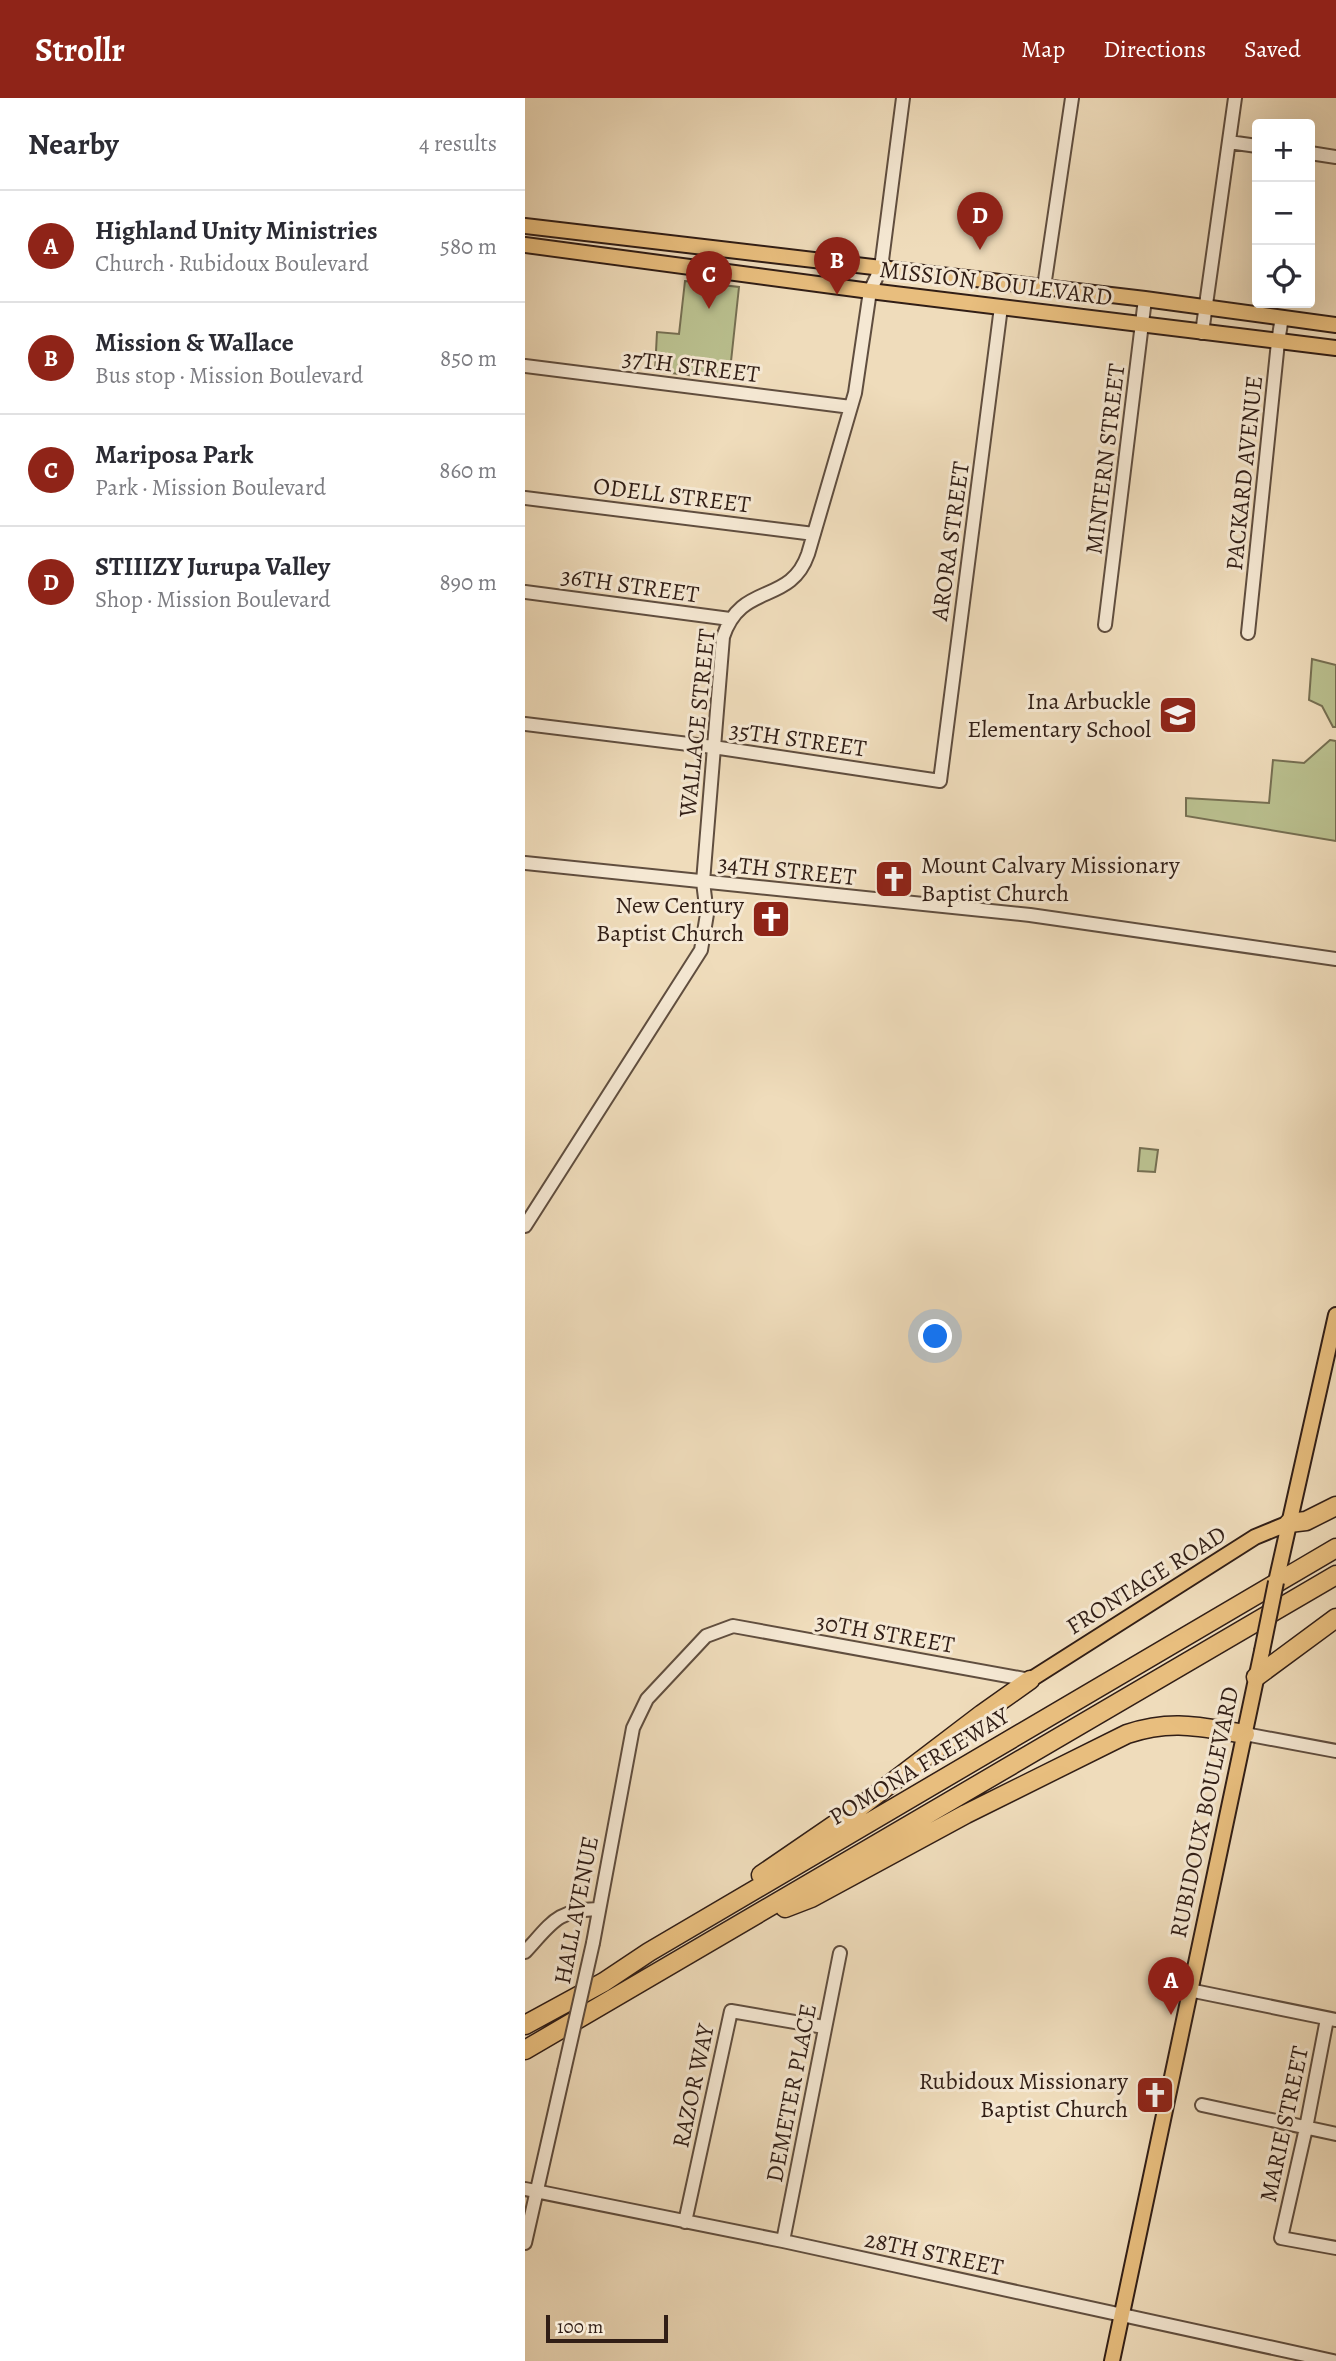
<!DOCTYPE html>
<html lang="en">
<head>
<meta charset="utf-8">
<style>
  body { margin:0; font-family:Alegreya,serif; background:#f7f7f7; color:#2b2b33 }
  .controls { position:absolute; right:21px; top:21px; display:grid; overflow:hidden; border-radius:7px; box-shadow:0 7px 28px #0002 }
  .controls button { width:63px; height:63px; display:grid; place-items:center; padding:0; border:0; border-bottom:2px solid #e1e1e2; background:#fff; color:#2b2b33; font:35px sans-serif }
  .scale { position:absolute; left:21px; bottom:18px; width:122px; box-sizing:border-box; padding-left:7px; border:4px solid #311e16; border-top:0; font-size:19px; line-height:24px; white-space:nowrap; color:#311e16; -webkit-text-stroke:5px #f5e8d3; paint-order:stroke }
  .you { position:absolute; left:411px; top:1239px; width:24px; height:24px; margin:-18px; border:5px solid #fff; border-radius:50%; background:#1a73e8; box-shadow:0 0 0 10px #1a73e833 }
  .badge { display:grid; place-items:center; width:46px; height:46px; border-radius:50%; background:#8f2418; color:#fff; font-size:23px; font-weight:700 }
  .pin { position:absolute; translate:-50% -58px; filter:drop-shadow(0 2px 4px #0008) }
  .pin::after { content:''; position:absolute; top:37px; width:24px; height:21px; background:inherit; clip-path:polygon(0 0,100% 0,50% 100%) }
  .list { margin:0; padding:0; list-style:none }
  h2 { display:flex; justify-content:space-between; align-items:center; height:91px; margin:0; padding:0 28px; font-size:30px }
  h2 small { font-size:23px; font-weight:400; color:#7c7c81 }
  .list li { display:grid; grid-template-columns:46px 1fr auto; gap:21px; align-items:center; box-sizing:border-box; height:112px; padding:0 28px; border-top:2px solid #e1e1e2 }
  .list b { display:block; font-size:26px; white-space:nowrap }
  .list p { margin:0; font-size:23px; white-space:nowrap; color:#7c7c81 }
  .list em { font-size:23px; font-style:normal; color:#7c7c81 }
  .icon { flex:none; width:38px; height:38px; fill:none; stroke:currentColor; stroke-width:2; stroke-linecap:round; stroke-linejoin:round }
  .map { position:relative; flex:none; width:811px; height:2263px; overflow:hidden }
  header { display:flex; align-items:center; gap:42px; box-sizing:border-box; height:98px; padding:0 35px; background:#8f2418; color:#fff }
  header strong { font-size:33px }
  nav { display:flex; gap:38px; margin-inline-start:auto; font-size:24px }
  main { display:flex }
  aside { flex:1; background:#fff }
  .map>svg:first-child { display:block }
  .green { fill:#bac08f; stroke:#766f52; stroke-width:2 }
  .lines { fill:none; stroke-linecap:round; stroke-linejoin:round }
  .minor-casing { stroke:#604e3f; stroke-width:16 }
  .major-casing { stroke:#311e16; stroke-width:18 }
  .highway-casing { stroke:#311e16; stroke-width:21 }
  .minor { stroke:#f5e8d3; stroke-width:12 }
  .major { stroke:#e8be7e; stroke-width:14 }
  .highway { stroke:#e8be7e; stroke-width:18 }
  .minor-bridge-casing { stroke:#604e3f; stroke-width:16; stroke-linecap:butt }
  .major-bridge-casing { stroke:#311e16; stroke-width:18; stroke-linecap:butt }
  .minor-bridge { stroke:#f5e8d3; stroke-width:12 }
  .major-bridge { stroke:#e8be7e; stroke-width:14 }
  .labels { text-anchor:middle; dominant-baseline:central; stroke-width:6; stroke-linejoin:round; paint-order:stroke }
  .street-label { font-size:24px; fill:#311e16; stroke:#f5e8d3 }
  .poi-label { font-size:24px; fill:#311e16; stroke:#f5e8d3; text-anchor:end }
</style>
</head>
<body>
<header>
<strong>Strollr</strong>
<nav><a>Map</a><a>Directions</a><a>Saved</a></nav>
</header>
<main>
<aside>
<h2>Nearby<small>4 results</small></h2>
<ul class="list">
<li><span class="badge">A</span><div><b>Highland Unity Ministries</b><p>Church · Rubidoux Boulevard</p></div><em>580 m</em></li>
<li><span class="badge">B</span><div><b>Mission &amp; Wallace</b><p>Bus stop · Mission Boulevard</p></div><em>850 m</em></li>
<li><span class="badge">C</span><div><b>Mariposa Park</b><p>Park · Mission Boulevard</p></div><em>860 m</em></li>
<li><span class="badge">D</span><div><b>STIIIZY Jurupa Valley</b><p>Shop · Mission Boulevard</p></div><em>890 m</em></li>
</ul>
</aside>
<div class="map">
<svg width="811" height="2263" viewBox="0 0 811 2263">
  <rect width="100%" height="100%" fill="#efdcbb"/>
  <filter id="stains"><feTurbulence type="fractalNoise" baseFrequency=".00286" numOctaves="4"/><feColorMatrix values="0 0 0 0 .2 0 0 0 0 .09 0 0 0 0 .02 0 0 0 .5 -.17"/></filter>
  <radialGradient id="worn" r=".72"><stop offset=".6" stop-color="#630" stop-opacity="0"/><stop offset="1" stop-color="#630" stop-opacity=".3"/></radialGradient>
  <path class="green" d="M 160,183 L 214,189 L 204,282 L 130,273 L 132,234 L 154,236 Z
    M 787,561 L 811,567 L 811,629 L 808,629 L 797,608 L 784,602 Z
    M 805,642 L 811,643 L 811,743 L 661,718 L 661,700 L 744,705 L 748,662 L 779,665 Z
    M 615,1050 L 633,1052 L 630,1074 L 613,1073 Z"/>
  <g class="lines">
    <g class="minor-casing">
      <path id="minor" d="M 704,44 L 732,48
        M 785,55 L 811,59
        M 519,189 L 547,0
        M 677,235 L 710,0
        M 0,268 L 326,309
        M 0,400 L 289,436
        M 0,494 L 205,521
        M 580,527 L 620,201
        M 723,535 L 753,244 L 757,219
        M 0,626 L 188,649 L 415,683 L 476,209
        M 0,765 L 505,817 L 811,861
        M 0,1128 L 176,852 L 182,816 L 178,784 L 198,539 C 216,483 265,508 283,456 L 330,295 L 345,193 L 356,170 L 378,0
        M 720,1636 L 811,1653
        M 68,1845 L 108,1630 L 122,1601 L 181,1538 L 208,1528 L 505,1582
        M 0,1854 C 27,1825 31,1812 73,1811
        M 664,1892 L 811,1922
        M 802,1921 L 781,2030 L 756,2140 L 811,2150
        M 677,2007 L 811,2036
        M 0,2091 L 258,2143 L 808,2263
        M 160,2124 L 206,1913 L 299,1929
        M 258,2143 L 315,1855
        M 0,2145 L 39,1973"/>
    </g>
    <g class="major-casing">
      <path id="major" d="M 0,128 L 620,201 L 811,227
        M 0,147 L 345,193 L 811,250
        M 751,1484 L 811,1217
        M 505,1582 L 730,1439 L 764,1425
        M 587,2263 L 737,1553"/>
    </g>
    <g class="highway-casing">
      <path id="highway" d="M 764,1425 L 781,1423 L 811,1408
        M 731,1579 L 811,1520
        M 236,1777 L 331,1712 L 457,1616 L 505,1582
        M 260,1810 L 286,1800 L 441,1716 L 602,1636 C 647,1621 675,1629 720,1636
        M 0,1927 L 79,1884 L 124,1854 L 811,1450
        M 0,1952 L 811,1477"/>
    </g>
    <use href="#minor" class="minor"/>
    <use href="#major" class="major"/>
    <use href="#highway" class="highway"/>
    <g class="minor-bridge-casing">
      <path id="minor-bridge" d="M 39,1973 L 68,1845"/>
    </g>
    <g class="major-bridge-casing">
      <path id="major-bridge" d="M 737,1553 L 751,1484"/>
    </g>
    <use href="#minor-bridge" class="minor-bridge"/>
    <use href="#major-bridge" class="major-bridge"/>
  </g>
  <defs>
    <g id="school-square" transform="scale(2.0125)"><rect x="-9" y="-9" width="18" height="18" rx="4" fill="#8f2418" stroke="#f5e8d3"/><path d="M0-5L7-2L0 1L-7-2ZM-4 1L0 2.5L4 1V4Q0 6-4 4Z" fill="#fff"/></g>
    <g id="church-square" transform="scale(2.0125)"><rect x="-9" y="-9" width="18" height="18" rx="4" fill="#8f2418" stroke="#f5e8d3"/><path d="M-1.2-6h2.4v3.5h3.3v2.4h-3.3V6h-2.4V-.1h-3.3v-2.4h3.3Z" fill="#fff"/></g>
  </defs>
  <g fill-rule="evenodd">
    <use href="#school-square" x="653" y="617"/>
    <use href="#church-square" x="369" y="781"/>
    <use href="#church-square" x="246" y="821"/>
    <use href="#church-square" x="630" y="1997"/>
  </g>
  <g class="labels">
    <g class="street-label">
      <text transform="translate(471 185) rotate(7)">MISSION BOULEVARD</text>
      <text transform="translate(166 268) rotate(7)">37TH STREET</text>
      <text transform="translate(580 361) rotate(-83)">MINTERN STREET</text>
      <text transform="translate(719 375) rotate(-84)">PACKARD AVENUE</text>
      <text transform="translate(147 397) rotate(7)">ODELL STREET</text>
      <text transform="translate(425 443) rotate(-82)">ARORA STREET</text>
      <text transform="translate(105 487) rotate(8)">36TH STREET</text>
      <text transform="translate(172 625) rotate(-84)">WALLACE STREET</text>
      <text transform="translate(273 641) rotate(8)">35TH STREET</text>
      <text transform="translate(262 772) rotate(6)">34TH STREET</text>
      <text transform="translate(621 1482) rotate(-32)">FRONTAGE ROAD</text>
      <text transform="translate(360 1535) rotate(10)">30TH STREET</text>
      <text transform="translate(394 1668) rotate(-31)">POMONA FREEWAY</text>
      <text transform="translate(679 1714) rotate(-78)">RUBIDOUX BOULEVARD</text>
      <text transform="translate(51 1812) rotate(-79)">HALL AVENUE</text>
      <text transform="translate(168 1988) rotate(-78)">RAZOR WAY</text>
      <text transform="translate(266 1995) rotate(-79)">DEMETER PLACE</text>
      <text transform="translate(759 2026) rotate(-78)">MARIE STREET</text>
      <text transform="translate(409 2155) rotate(12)">28TH STREET</text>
    </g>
    <g class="poi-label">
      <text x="626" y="603">Ina Arbuckle<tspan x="626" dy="28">Elementary School</tspan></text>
      <text x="396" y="767" text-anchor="start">Mount Calvary Missionary<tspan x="396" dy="28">Baptist Church</tspan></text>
      <text x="219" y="807">New Century<tspan x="219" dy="28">Baptist Church</tspan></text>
      <text x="603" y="1983">Rubidoux Missionary<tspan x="603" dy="28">Baptist Church</tspan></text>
    </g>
  </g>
  <rect width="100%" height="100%" filter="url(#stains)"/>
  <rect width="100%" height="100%" fill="url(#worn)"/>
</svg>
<div class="controls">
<button>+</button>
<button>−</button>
<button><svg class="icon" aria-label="locate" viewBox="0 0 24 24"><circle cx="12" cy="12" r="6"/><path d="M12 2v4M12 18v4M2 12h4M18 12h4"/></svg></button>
</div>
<div class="scale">100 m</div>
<div class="you"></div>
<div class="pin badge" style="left:646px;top:1917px">A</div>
<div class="pin badge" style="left:312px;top:197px">B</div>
<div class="pin badge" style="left:184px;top:211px">C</div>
<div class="pin badge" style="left:455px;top:152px">D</div>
</div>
</main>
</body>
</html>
